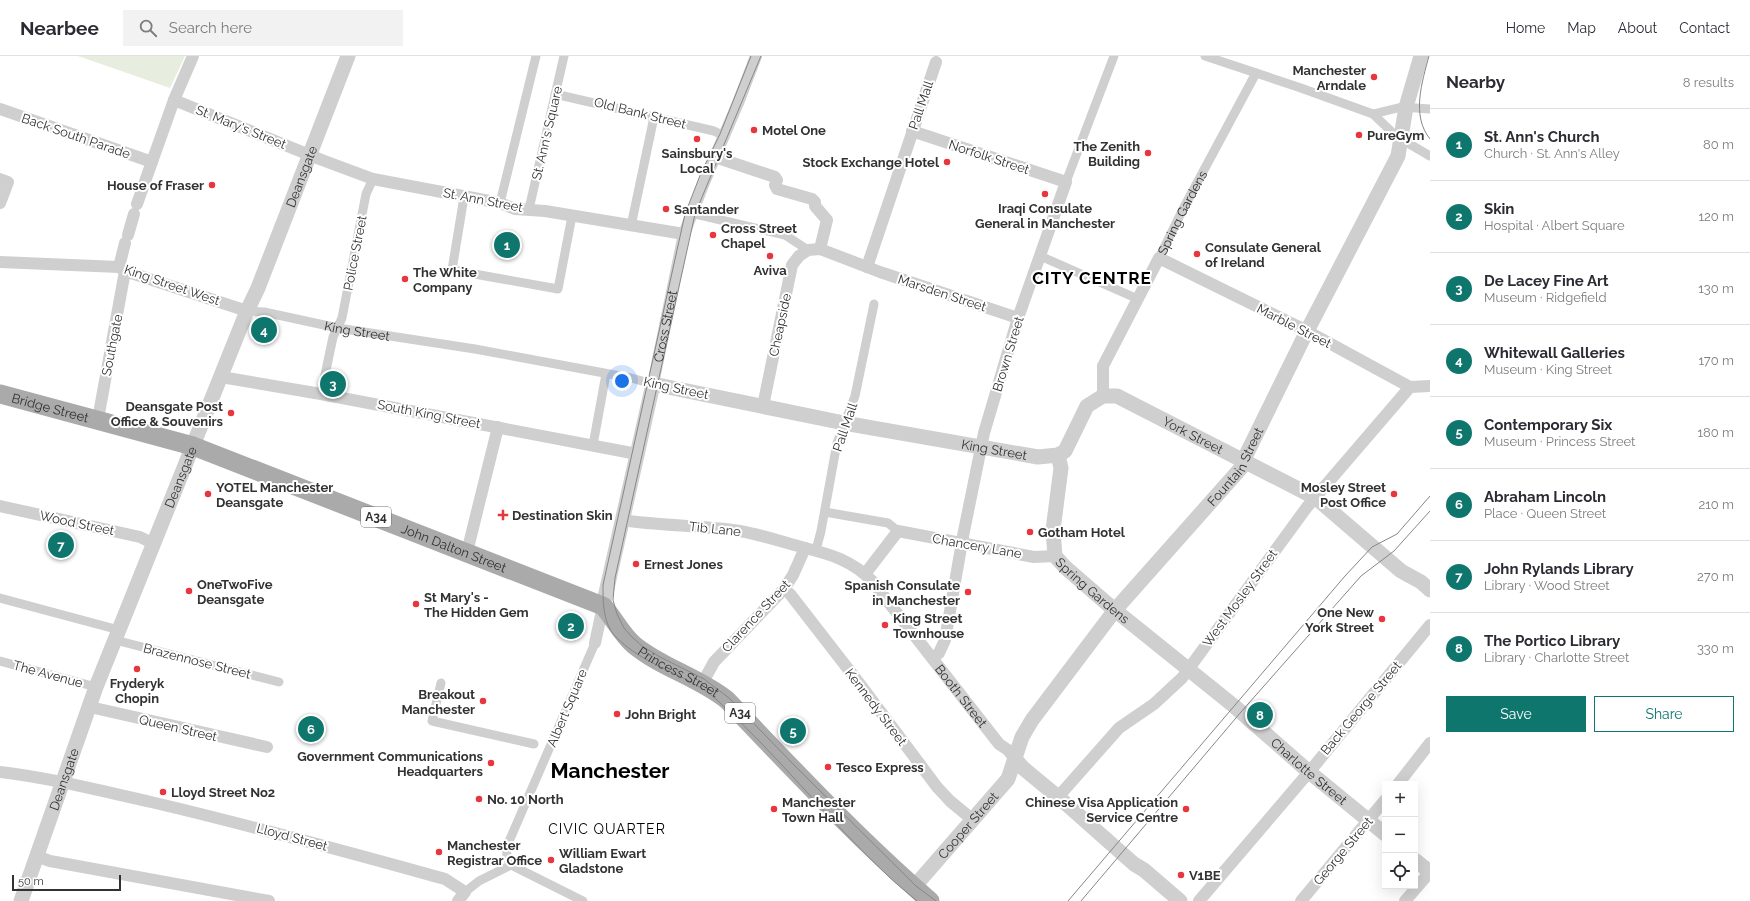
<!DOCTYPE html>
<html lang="en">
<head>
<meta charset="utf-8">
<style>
  body { margin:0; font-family:Raleway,sans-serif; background:#f2f2f3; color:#2b2b33 }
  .controls { position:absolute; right:12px; bottom:12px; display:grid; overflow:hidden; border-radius:0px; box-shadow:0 4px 16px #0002 }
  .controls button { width:36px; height:36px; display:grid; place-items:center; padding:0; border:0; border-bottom:1px solid #e1e1e2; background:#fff; color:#2b2b33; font:20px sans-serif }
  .scale { position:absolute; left:12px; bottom:10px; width:109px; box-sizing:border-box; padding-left:4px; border:2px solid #323232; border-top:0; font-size:11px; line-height:14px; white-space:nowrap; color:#323232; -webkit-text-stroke:3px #fff; paint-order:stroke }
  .you { position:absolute; left:622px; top:325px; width:14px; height:14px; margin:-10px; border:3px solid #fff; border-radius:50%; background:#1a73e8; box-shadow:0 0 0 6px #1a73e833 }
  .badge { display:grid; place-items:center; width:26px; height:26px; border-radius:50%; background:#0f766e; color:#fff; font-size:13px; font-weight:700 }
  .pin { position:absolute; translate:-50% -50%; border:2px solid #fff; box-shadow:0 1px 4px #0006 }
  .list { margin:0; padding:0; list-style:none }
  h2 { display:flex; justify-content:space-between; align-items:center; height:52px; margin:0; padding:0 16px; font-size:17px }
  h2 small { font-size:13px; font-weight:400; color:#7c7c81 }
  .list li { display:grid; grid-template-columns:26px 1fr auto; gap:12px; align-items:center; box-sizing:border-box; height:72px; padding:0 16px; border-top:1px solid #e1e1e2 }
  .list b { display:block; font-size:15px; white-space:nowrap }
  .list p { margin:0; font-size:13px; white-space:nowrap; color:#7c7c81 }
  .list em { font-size:13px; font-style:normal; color:#7c7c81 }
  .actions { display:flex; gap:8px; padding:12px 16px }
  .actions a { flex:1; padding:9px 0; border:1px solid #0f766e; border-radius:0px; text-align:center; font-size:14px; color:#0f766e }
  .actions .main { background:#0f766e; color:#fff }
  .icon { flex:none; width:22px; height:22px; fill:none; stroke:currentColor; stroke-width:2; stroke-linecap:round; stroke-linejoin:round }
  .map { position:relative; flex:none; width:1430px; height:845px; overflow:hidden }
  header { display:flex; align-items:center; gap:24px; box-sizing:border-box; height:56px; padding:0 20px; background:#fff; border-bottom:1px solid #e1e1e2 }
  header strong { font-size:19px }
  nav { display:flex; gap:22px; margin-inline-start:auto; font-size:14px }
  .search { width:280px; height:36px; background:#f2f2f3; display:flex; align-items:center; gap:10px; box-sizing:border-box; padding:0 14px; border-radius:0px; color:#7c7c81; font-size:15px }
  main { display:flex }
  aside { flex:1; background:#fff }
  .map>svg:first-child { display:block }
  .green { fill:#e7eee0 }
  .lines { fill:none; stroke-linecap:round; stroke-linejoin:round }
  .pedestrian { stroke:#cfcfcf; stroke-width:9 }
  .minor { stroke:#cfcfcf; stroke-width:12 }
  .tertiary { stroke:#cfcfcf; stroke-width:15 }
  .primary { stroke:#aaa; stroke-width:19 }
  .tram { stroke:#878787; stroke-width:1 }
  .poi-dot { fill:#e7363d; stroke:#fff; stroke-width:1.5 }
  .labels { text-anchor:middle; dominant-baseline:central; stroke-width:4; stroke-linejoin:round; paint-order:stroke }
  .shield { fill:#fff; stroke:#707070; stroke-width:1 }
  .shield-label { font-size:12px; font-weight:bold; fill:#323232 }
  .poi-label { font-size:13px; font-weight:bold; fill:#323232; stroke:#fff; text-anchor:start }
  .street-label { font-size:13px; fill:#323232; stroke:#fff }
  .neighbourhood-label { font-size:14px; letter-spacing:1px; fill:#000; stroke:#fff }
  .district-label { font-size:17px; font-weight:bold; letter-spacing:1px; fill:#000; stroke:#fff }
  .town-label { font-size:21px; font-weight:bold; fill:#000; stroke:#fff }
</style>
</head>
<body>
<header>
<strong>Nearbee</strong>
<div class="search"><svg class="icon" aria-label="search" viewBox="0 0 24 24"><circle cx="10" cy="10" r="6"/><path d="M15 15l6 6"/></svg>Search here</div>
<nav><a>Home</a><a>Map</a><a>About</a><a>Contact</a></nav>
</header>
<main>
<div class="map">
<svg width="1430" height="845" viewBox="0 0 1430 845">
  <rect width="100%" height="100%" fill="#fff"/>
  <path class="green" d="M 78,0 L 185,0 L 170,32 Z"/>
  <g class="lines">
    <g class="pedestrian">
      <path d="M 1205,0 L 1298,31 L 1373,58 L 1396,80 L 1430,100"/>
      <path d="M 555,38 L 714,75 L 724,80"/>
      <path d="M 1373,58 L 1402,51 L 1430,53"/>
      <path d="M 1066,126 L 1114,0"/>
      <path d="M 464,141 L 452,214 L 558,233 L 572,160"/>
      <path d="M 500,147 L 536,0"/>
      <path d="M 529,153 L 564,0"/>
      <path d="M 691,157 L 785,179 L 808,194"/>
      <path d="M 631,170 L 654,61"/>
      <path d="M 1040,200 L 1138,243"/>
      <path id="s1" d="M 1159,202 L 1183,153 L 1256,17"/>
      <path id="s2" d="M 247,255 L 264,256 L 338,272 L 475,293 L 631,322 L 653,328"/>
      <path d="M 321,338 L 333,281 L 342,262 L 366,138 L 373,123"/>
      <path d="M 593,389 L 606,318"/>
      <path d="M 825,456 L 888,467 L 898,475"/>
      <path d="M 816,494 L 821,475 L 837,387 L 855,340 L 874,248"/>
      <path d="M 0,542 L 119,574"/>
      <path d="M 115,584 L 279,626"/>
      <path d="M 0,605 L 96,631"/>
      <path d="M 441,627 L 432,665 L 534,688"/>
      <path d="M 465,836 L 479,825 L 511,809"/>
      <path d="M 583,845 L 511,809 C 507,802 506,798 507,790 L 595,587"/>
    </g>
    <g class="minor">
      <path d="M 174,44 L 322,104 L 373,123 L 500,147 L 515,153 L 545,155 L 684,178"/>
      <path d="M 0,53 L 152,106"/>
      <path d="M 912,75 L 1066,126 L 1018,262 L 984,377 L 963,480 L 945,584 L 939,597 L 933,602"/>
      <path d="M 715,101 L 775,121 L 777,124 L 775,129 L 777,133 L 812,143 L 815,146 L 815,150 L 827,164 L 820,193"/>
      <path d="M 0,123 L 8,126 L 0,147"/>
      <path d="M 137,148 L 174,44 L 193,0"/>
      <path d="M 128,179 L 134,158"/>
      <path d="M 0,206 L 119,211 L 125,215 L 247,255"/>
      <path d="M 119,211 L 125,187"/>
      <path d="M 867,211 L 936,6"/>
      <path d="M 221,321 L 321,338 L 637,398"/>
      <path id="s3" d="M 653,328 L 684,178 L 703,129 L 738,47 L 756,0"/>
      <path d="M 1103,340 L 1103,310 L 1159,202 L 1307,275 L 1410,331 L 1430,330"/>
      <path d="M 763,350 L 792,209 L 799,200 L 808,194 L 820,193 L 880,216 L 1018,262"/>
      <path d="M 98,363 L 125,215"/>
      <path d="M 0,450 L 140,481 L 154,488"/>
      <path id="s4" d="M 622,464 C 661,470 701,469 740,475 C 762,479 783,486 805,492 C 830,498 853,505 872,525 L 999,688 L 1008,694 L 1015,703"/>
      <path d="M 467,496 L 498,371"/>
      <path d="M 865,518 L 898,475 L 1034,501 L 1055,500"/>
      <path d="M 784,533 L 790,538 L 859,627 L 937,731 L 950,745 L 973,764"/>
      <path d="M 595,587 L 603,550"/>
      <path d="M 703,626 L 714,606 L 784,533 L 793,519 L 805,492"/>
      <path d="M 90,651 L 267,691"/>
      <path d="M 0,716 C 51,722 101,735 151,746 C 250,769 347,796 445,823 L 465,836 L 458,845"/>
      <path d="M 1398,728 L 1430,687"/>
      <path d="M 1058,741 L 1119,672 L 1154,648 L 1182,622 L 1307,451 L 1410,331"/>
      <path d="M 36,800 L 50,805 L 269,845"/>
      <path d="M 1199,845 L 1315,709 L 1430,569"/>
      <path d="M 1301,845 L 1385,744"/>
      <path d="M 1405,845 L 1430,816"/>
    </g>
    <g class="tertiary">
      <path id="s5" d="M 1058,399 L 1061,412 L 1053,474 L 1055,500 L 1066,512 L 1111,551 L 1234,650 L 1308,715 L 1385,778"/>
      <path id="s6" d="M 603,550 L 653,328 L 844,367 L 1038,401 L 1058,399 L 1065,395 L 1087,350 L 1103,340 L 1117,340 L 1316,442 L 1401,515 L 1421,526 L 1430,534"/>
      <path d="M 1015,703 L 1023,712 L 1064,746 L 1134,808 L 1144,814 L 1180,845"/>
      <path d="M 1415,804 L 1430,816"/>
      <path id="s7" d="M 914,831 L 1008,723 L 1022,681 L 1032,664 L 1115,554 L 1241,412 L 1247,397 L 1307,275 L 1398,100 L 1406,51 L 1421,0"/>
      <path id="s8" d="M 21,845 L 96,631 L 247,255 L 258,232 L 348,0"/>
    </g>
    <path class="primary" id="s9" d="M 0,338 L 193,390 L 603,550 C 614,562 621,578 634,589 C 662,612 698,621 727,644 C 793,713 858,783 930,845"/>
    <path class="tram" d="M 751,0 L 720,78 L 701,117 L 685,158 L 603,529 C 603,547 603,568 616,581 C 644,610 686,617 716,643 C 777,698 827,763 887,819 C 896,828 907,836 917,845
      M 761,0 L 695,158 L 615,522 L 613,544 L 617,558 L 624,572 L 632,581 L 642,590 L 660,601 L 704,623 L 729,642 L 796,711 L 916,830 L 936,845
      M 1429,0 C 1422,26 1411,60 1430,83
      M 1068,845 L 1345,520 L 1372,491 L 1397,478 L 1430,440
      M 1081,845 L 1241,656 L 1361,520 L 1394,495 L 1430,455"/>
  </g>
  <g class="poi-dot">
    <circle cx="1374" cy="21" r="4"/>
    <circle cx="754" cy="74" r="4"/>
    <circle cx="1359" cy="79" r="4"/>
    <circle cx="697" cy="83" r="4"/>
    <circle cx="1148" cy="97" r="4"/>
    <circle cx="947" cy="106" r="4"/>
    <circle cx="212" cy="129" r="4"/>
    <circle cx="1045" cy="138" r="4"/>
    <circle cx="666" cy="153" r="4"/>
    <circle cx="713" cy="179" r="4"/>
    <circle cx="1197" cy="198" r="4"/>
    <circle cx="770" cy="200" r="4"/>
    <circle cx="405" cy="223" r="4"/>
    <circle cx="231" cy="357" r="4"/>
    <circle cx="208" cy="438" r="4"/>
    <circle cx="1394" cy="438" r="4"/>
    <path d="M501 453h4v4h4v4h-4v4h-4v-4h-4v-4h4z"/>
    <circle cx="1030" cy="476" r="4"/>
    <circle cx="636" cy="508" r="4"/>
    <circle cx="189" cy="535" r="4"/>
    <circle cx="968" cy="536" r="4"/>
    <circle cx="416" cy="548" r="4"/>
    <circle cx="1382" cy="563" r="4"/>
    <circle cx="885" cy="569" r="4"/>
    <circle cx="137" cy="613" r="4"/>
    <circle cx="483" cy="645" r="4"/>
    <circle cx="617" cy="658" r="4"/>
    <circle cx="491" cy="707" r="4"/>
    <circle cx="828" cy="711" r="4"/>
    <circle cx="163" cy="736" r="4"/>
    <circle cx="479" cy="743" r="4"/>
    <circle cx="774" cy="753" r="4"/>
    <circle cx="1186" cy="753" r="4"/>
    <circle cx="439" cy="796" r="4"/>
    <circle cx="551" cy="804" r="4"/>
    <circle cx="1181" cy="819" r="4"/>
  </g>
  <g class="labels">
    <g class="shield">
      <rect x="361" y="451" width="30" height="20" rx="3"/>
      <rect x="725" y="647" width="30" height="20" rx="3"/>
    </g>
    <g class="shield-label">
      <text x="376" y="461">A34</text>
      <text x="740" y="657">A34</text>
    </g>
    <g class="poi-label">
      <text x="1366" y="14" text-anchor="end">Manchester<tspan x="1366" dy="15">Arndale</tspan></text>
      <text x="762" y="74">Motel One</text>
      <text x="1367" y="79">PureGym</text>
      <text x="1140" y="90" text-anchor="end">The Zenith<tspan x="1140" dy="15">Building</tspan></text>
      <text x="697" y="97" text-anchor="middle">Sainsbury's<tspan x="697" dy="15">Local</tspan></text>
      <text x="939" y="106" text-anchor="end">Stock Exchange Hotel</text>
      <text x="204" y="129" text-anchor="end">House of Fraser</text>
      <text x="1045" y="152" text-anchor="middle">Iraqi Consulate<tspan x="1045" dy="15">General in Manchester</tspan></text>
      <text x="674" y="153">Santander</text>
      <text x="721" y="172">Cross Street<tspan x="721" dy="15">Chapel</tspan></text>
      <text x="1205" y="191">Consulate General<tspan x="1205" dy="15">of Ireland</tspan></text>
      <text x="770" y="214" text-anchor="middle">Aviva</text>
      <text x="413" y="216">The White<tspan x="413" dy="15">Company</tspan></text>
      <text x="223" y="350" text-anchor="end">Deansgate Post<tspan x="223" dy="15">Office &amp; Souvenirs</tspan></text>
      <text x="216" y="431">YOTEL Manchester<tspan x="216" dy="15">Deansgate</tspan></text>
      <text x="1386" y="431" text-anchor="end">Mosley Street<tspan x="1386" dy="15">Post Office</tspan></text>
      <text x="512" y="459">Destination Skin</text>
      <text x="1038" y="476">Gotham Hotel</text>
      <text x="644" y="508">Ernest Jones</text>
      <text x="197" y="528">OneTwoFive<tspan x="197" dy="15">Deansgate</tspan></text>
      <text x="960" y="529" text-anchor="end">Spanish Consulate<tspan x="960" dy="15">in Manchester</tspan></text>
      <text x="424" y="541">St Mary's -<tspan x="424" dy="15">The Hidden Gem</tspan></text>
      <text x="1374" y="556" text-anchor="end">One New<tspan x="1374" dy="15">York Street</tspan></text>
      <text x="893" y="562">King Street<tspan x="893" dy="15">Townhouse</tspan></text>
      <text x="137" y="627" text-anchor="middle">Fryderyk<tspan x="137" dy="15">Chopin</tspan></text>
      <text x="475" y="638" text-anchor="end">Breakout<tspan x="475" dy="15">Manchester</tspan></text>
      <text x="625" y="658">John Bright</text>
      <text x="483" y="700" text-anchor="end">Government Communications<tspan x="483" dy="15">Headquarters</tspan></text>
      <text x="836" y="711">Tesco Express</text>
      <text x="171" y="736">Lloyd Street No2</text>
      <text x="487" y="743">No. 10 North</text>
      <text x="782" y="746">Manchester<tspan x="782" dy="15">Town Hall</tspan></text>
      <text x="1178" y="746" text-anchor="end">Chinese Visa Application<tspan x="1178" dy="15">Service Centre</tspan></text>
      <text x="447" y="789">Manchester<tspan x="447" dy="15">Registrar Office</tspan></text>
      <text x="559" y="797">William Ewart<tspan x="559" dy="15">Gladstone</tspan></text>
      <text x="1189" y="819">V1BE</text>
    </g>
    <g class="street-label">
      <text transform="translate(921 49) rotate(-71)">Pall Mall</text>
      <text transform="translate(640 57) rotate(14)">Old Bank Street</text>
      <text transform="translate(241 71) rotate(22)">St. Mary's Street</text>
      <text transform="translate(547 77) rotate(-77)">St. Ann's Square</text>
      <text transform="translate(76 80) rotate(19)">Back South Parade</text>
      <text transform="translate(989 101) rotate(18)">Norfolk Street</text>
      <text stroke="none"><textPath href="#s8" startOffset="777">Deansgate</textPath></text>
      <text transform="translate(483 144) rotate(11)">St. Ann Street</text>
      <text stroke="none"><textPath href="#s1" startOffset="51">Spring Gardens</textPath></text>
      <text transform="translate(355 197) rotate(-79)">Police Street</text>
      <text transform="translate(172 229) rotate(19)">King Street West</text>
      <text transform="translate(942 237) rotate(18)">Marsden Street</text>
      <text transform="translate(780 269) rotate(-78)">Cheapside</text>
      <text transform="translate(1294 270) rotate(27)">Marble Street</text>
      <text stroke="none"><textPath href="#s3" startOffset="59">Cross Street</textPath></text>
      <text stroke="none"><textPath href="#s2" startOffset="112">King Street</textPath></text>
      <text transform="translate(112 289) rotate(-79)">Southgate</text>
      <text transform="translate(1008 298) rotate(-73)">Brown Street</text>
      <text transform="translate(676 332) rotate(12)">King Street</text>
      <text stroke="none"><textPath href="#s9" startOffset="52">Bridge Street</textPath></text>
      <text transform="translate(429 358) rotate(11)">South King Street</text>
      <text transform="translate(845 371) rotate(-71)">Pall Mall</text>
      <text stroke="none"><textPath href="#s6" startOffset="816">York Street</textPath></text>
      <text stroke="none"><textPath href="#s6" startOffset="575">King Street</textPath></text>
      <text stroke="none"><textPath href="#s7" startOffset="533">Fountain Street</textPath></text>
      <text stroke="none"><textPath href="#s8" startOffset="453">Deansgate</textPath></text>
      <text transform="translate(77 467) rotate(12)">Wood Street</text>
      <text transform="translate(715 473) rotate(6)">Tib Lane</text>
      <text transform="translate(977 490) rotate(10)">Chancery Lane</text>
      <text stroke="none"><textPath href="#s9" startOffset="480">John Dalton Street</textPath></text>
      <text stroke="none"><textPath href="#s5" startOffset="153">Spring Gardens</textPath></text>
      <text transform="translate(1240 542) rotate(-54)">West Mosley Street</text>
      <text transform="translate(756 560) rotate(-47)">Clarence Street</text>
      <text transform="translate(197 605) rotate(14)">Brazennose Street</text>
      <text stroke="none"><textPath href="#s9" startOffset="742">Princess Street</textPath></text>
      <text transform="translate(48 618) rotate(15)">The Avenue</text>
      <text stroke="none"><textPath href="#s4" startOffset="407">Booth Street</textPath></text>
      <text transform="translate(876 651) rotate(53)">Kennedy Street</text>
      <text transform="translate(567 652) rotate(-67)">Albert Square</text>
      <text transform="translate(1361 652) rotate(-50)">Back George Street</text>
      <text transform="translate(178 672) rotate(13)">Queen Street</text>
      <text stroke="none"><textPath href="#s5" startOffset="435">Charlotte Street</textPath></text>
      <text stroke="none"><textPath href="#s8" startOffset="129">Deansgate</textPath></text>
      <text stroke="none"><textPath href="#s7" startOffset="82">Cooper Street</textPath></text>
      <text transform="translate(292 781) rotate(15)">Lloyd Street</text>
      <text transform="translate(1343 795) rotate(-50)">George Street</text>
    </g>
    <g class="neighbourhood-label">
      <text x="607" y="773">CIVIC QUARTER</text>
    </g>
    <g class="district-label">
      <text x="1092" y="222">CITY CENTRE</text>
    </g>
    <g class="town-label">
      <text x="610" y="714">Manchester</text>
    </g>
  </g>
</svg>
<div class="controls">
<button>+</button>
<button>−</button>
<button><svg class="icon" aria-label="locate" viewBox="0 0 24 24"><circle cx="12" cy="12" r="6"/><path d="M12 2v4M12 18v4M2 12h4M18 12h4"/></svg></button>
</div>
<div class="scale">50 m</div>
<div class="you"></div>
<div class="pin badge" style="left:507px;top:189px">1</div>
<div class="pin badge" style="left:571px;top:570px">2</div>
<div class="pin badge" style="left:333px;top:328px">3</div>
<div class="pin badge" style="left:264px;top:274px">4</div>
<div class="pin badge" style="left:793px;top:675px">5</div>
<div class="pin badge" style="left:311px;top:673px">6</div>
<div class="pin badge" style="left:61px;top:489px">7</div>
<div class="pin badge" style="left:1260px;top:659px">8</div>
</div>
<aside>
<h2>Nearby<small>8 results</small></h2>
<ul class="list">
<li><span class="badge">1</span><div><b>St. Ann's Church</b><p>Church · St. Ann's Alley</p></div><em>80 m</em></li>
<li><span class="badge">2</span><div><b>Skin</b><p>Hospital · Albert Square</p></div><em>120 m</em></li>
<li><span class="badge">3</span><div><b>De Lacey Fine Art</b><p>Museum · Ridgefield</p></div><em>130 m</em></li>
<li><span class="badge">4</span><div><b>Whitewall Galleries</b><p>Museum · King Street</p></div><em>170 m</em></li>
<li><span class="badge">5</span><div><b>Contemporary Six</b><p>Museum · Princess Street</p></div><em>180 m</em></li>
<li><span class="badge">6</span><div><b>Abraham Lincoln</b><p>Place · Queen Street</p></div><em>210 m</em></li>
<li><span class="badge">7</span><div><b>John Rylands Library</b><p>Library · Wood Street</p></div><em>270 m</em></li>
<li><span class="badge">8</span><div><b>The Portico Library</b><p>Library · Charlotte Street</p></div><em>330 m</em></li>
</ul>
<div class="actions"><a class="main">Save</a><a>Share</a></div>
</aside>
</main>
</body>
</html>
